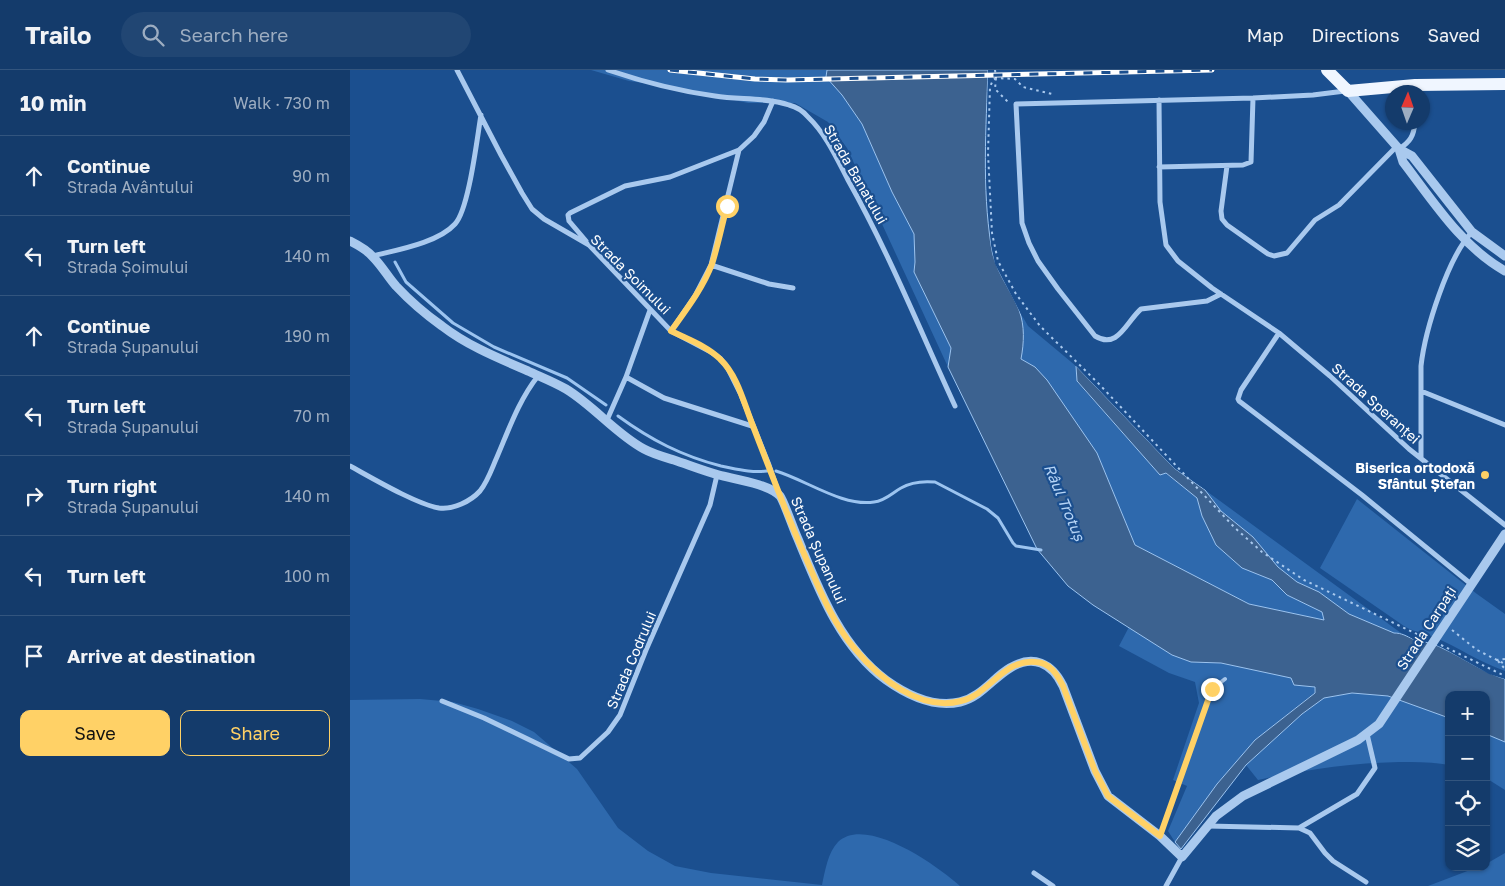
<!DOCTYPE html>
<html lang="en">
<head>
<meta charset="utf-8">
<style>
  body { margin:0; font-family:"Golos Text",sans-serif; background:#214673; color:#f1f3f6 }
  .controls { position:absolute; right:15px; bottom:15px; display:grid; overflow:hidden; border-radius:10px; box-shadow:0 1px 4px #0004 }
  .controls button { width:45px; height:45px; display:grid; place-items:center; padding:0; border:0; border-bottom:1px solid #33557e; background:#143b6b; color:#f1f3f6; font:25px sans-serif }
  .compass { position:absolute; left:1035px; top:15px; width:45px; height:45px; border-radius:50%; background:#143b6b; box-shadow:0 1px 4px #0004; rotate:2deg }
  .stop { position:absolute; width:15px; height:15px; margin:-11px; border:4px solid #ffd166; border-radius:50%; background:#fff }
  .stop.end { background:#ffd166; border-color:#fff; box-shadow:0 1px 5px #0008 }
  .list { margin:0; padding:0; list-style:none }
  h2 { display:flex; justify-content:space-between; align-items:center; height:65px; margin:0; padding:0 20px; font-size:21px }
  h2 small { font-size:16px; font-weight:400; color:#9dadc1 }
  .list li { display:grid; grid-template-columns:32px 1fr auto; gap:15px; align-items:center; box-sizing:border-box; height:80px; padding:0 20px; border-top:1px solid #33557e }
  .list b { display:block; font-size:19px; white-space:nowrap }
  .list p { margin:0; font-size:16px; white-space:nowrap; color:#9dadc1 }
  .list em { font-size:16px; font-style:normal; color:#9dadc1 }
  .actions { display:flex; gap:10px; padding:15px 20px }
  .actions a { flex:1; padding:11px 0; border:1px solid #ffd166; border-radius:10px; text-align:center; font-size:18px; color:#ffd166 }
  .actions .main { background:#ffd166; color:#111 }
  .icon { flex:none; width:28px; height:28px; fill:none; stroke:currentColor; stroke-width:2; stroke-linecap:round; stroke-linejoin:round }
  .map { position:relative; flex:none; width:1155px; height:816px; overflow:hidden }
  header { display:flex; align-items:center; gap:30px; box-sizing:border-box; height:70px; padding:0 25px; background:#143b6b; border-bottom:1px solid #33557e }
  header strong { font-size:24px }
  nav { display:flex; gap:28px; margin-inline-start:auto; font-size:18px }
  .search { width:350px; height:45px; background:#214673; display:flex; align-items:center; gap:12px; box-sizing:border-box; padding:0 18px; border-radius:28px; color:#9dadc1; font-size:19px }
  main { display:flex }
  aside { flex:1; background:#143b6b }
  .map>svg:first-child { display:block }
  .green { fill:#2e69ad }
  .water { fill:#3c6290; stroke:#9cc4f0 }
  .pier { fill:#1b4f8f }
  .lines { fill:none; stroke-linecap:round; stroke-linejoin:round }
  .stream { stroke:#9cc4f0; stroke-width:3 }
  .path { stroke:#a9c9ee; stroke-width:2; stroke-dasharray:2.5 4; stroke-linecap:butt }
  .service { stroke:#a9c9ee; stroke-width:4 }
  .minor { stroke:#a9c9ee; stroke-width:5 }
  .tertiary { stroke:#a9c9ee; stroke-width:9 }
  .primary { stroke:#f0f6ff; stroke-width:12 }
  .rail-casing { stroke:#fff; stroke-width:5 }
  .rail { stroke:#1b4f8f; stroke-width:3; stroke-dasharray:9; stroke-linecap:butt }
  .route { stroke:#ffd166; stroke-width:6 }
  .poi-dot { fill:#ffd166; stroke:#1b4f8f; stroke-width:2 }
  .labels { text-anchor:middle; dominant-baseline:central; stroke-width:4.5; stroke-linejoin:round; paint-order:stroke }
  .street-label { font-size:14px; fill:#fff; stroke:#1b4f8f }
  .poi-label { font-size:14px; font-weight:bold; fill:#fff; stroke:#1b4f8f; text-anchor:end }
  .water-label { font-size:15px; font-style:italic; fill:#b5d3f5; stroke:#1b4f8f }
</style>
</head>
<body>
<header>
<strong>Trailo</strong>
<div class="search"><svg class="icon" aria-label="search" viewBox="0 0 24 24"><circle cx="10" cy="10" r="6"/><path d="M15 15l6 6"/></svg>Search here</div>
<nav><a>Map</a><a>Directions</a><a>Saved</a></nav>
</header>
<main>
<aside>
<h2>10 min<small>Walk · 730 m</small></h2>
<ul class="list">
<li><svg class="icon" aria-label="ahead" viewBox="0 0 24 24"><path d="M12 20V5M6 11l6-6 6 6"/></svg><div><b>Continue</b><p>Strada Avântului</p></div><em>90 m</em></li>
<li><svg class="icon" aria-label="left" viewBox="0 0 24 24"><path d="M17 20v-9H6M10 6l-5 5 5 5"/></svg><div><b>Turn left</b><p>Strada Șoimului</p></div><em>140 m</em></li>
<li><svg class="icon" aria-label="ahead" viewBox="0 0 24 24"><path d="M12 20V5M6 11l6-6 6 6"/></svg><div><b>Continue</b><p>Strada Șupanului</p></div><em>190 m</em></li>
<li><svg class="icon" aria-label="left" viewBox="0 0 24 24"><path d="M17 20v-9H6M10 6l-5 5 5 5"/></svg><div><b>Turn left</b><p>Strada Șupanului</p></div><em>70 m</em></li>
<li><svg class="icon" aria-label="right" viewBox="0 0 24 24"><path d="M7 20v-9h11M14 6l5 5-5 5"/></svg><div><b>Turn right</b><p>Strada Șupanului</p></div><em>140 m</em></li>
<li><svg class="icon" aria-label="left" viewBox="0 0 24 24"><path d="M17 20v-9H6M10 6l-5 5 5 5"/></svg><div><b>Turn left</b></div><em>100 m</em></li>
<li><svg class="icon" aria-label="arrive" viewBox="0 0 24 24"><path d="M6 21V4h12l-3 4 3 4H6"/></svg><div><b>Arrive at destination</b></div></li>
</ul>
<div class="actions"><a class="main">Save</a><a>Share</a></div>
</aside>
<div class="map">
<svg width="1155" height="816" viewBox="0 0 1155 816">
  <rect width="100%" height="100%" fill="#1b4f8f"/>
  <path class="green" d="M 241,0 L 477,0 L 476,7 L 492,25 L 512,54 L 542,122 L 564,164 L 565,192 L 564,202 L 601,278 L 598,297 L 497,78 L 478,52 L 445,33 L 398,33 L 324,17 L 279,11 Z
    M 670,242 L 678,256 L 726,296 L 727,312 L 810,405 L 815,403 L 847,428 L 852,446 L 892,498 L 922,510 L 937,525 L 972,542 L 974,550 L 899,534 L 785,475 L 747,383 L 685,297 L 671,289 L 674,269 Z
    M 855,420 L 1051,563 L 1044,563 L 999,544 L 969,522 L 947,512 L 928,497 L 903,467 L 871,441 Z
    M 1007,429 L 1127,524 L 1155,544 L 1155,601 C 1129,592 1108,577 1084,567 C 1074,562 1065,563 1054,556 L 970,498 Z
    M 779,557 L 822,585 L 841,592 L 871,593 L 942,608 L 944,615 L 965,617 L 964,623 L 905,670 L 867,714 L 825,772 L 818,761 L 837,716 L 823,710 L 849,633 L 845,612 L 819,603 L 769,576 Z
    M 1002,623 L 1038,626 L 1099,648 L 1099,695 C 1082,692 1066,692 1049,692 C 1000,693 955,700 908,710 L 896,695 L 952,644 L 974,628 Z
    M 70,629 L 103,632 L 128,639 L 162,651 L 184,662 L 227,699 L 268,758 L 298,781 L 325,796 L 361,803 L 472,815 C 475,801 478,782 488,772 C 516,745 588,796 610,816 L 0,816 L 0,630 Z
    M 1136,664 L 1155,672 L 1155,720 L 1136,708 Z
    M 1155,783 L 1155,816 L 1078,816 L 1128,797 L 1136,797 L 1136,794 Z"/>
  <path class="water" d="M 477,0 L 638,0 C 636,58 632,117 641,175 C 644,200 660,218 669,240 C 675,256 674,273 671,289 L 685,297 L 697,310 L 747,383 L 785,475 L 899,534 L 974,550 L 972,542 L 937,525 L 922,510 L 892,498 L 866,475 L 852,446 L 847,428 L 816,403 L 810,405 L 727,311 L 726,296 L 824,398 L 855,420 L 871,441 L 903,467 L 928,497 L 947,512 L 969,522 L 999,544 L 1044,563 C 1052,563 1056,566 1063,569 C 1073,572 1083,573 1092,578 C 1114,588 1132,602 1155,609 L 1155,672 L 1136,664 L 1136,625 L 1099,625 L 1099,648 L 1038,626 L 1002,623 L 974,628 L 952,644 L 896,695 L 831,779 L 825,772 L 867,714 L 905,670 L 965,623 L 965,617 L 944,615 L 941,608 L 871,593 L 841,592 L 822,585 L 743,535 L 718,516 L 687,479 L 598,297 L 601,278 L 564,202 L 565,192 L 564,164 L 542,122 L 512,54 L 492,25 L 476,7 Z"/>
  <path class="pier" d="M 638,0 L 640,0 L 638,106 L 643,175 L 647,193 L 672,240 L 673,248 L 645,194 L 641,175 L 636,106 Z
    M 726,293 L 826,396 L 857,418 L 863,425 L 824,398 L 724,294 Z
    M 1048,560 L 1094,576 L 1140,602 L 1155,606 L 1155,609 L 1139,604 L 1093,578 L 1077,571 L 1063,569 Z"/>
  <g class="lines">
    <path class="stream" d="M 45,192 L 56,212 L 103,253 L 144,277 L 217,308 L 256,335
      M 268,346 C 301,370 332,386 371,396 C 387,399 401,403 417,401
      M 426,401 C 456,410 493,437 524,432 C 535,431 542,423 551,418 C 561,412 574,411 585,412 L 637,439 L 648,448 L 663,473 L 666,476 L 691,480"/>
    <path class="path" d="M 645,0 L 646,8 L 665,9 L 673,17 L 702,24 L 704,26
      M 646,8 L 643,10 L 640,17 L 638,83 L 642,163 L 648,191 L 666,224 L 690,256 L 749,314 L 885,458 L 912,482 L 954,510 L 1075,568
      M 646,8 L 645,19 L 658,32
      M 1102,560 L 1127,580 L 1155,594
      M 1091,575 L 1155,606
      M 1146,590 L 1155,589
      M 1148,591 L 1155,599"/>
    <path class="service" d="M 810,766 L 860,624 L 862,619 L 875,609"/>
    <path class="minor" d="M 107,0 L 151,85 L 172,123 L 182,139 L 194,149 L 239,175 L 321,261 L 359,281 L 370,288 L 377,297 L 391,325 L 419,395 L 429,424
      M 258,0 C 293,12 328,21 365,26 C 389,30 416,27 439,35 C 447,37 453,41 458,47 C 476,64 487,89 498,110 C 539,183 570,260 605,336
      M 809,30 L 810,132 L 816,175 L 828,191 L 862,218 L 929,263 L 980,306 L 1059,379 L 1155,455
      M 1049,79 C 1060,72 1064,66 1065,52
      M 877,96 L 871,141 L 872,149 L 877,155 L 918,184 L 924,186 L 937,183 L 965,150 L 989,135 L 1047,76
      M 809,97 L 893,95 L 901,92 L 903,28
      M 236,171 L 219,151 L 218,145 L 220,143 L 275,116 L 320,107 L 389,80
      M 23,186 C 46,180 88,173 105,154 C 119,139 127,68 131,45
      M 361,195 L 419,214 L 443,218
      M 871,224 L 857,231 L 791,239 C 776,252 768,280 745,266 L 708,219 L 688,191 L 679,173 L 672,153 L 666,34 L 903,28 L 963,25 L 995,21
      M 321,261 L 345,226 L 361,195 L 389,80 L 404,66 L 414,52 L 423,31
      M 929,263 L 891,320 L 888,329 L 889,331 L 1012,425 L 1121,514
      M 276,307 L 314,328 L 402,356
      M 1071,321 L 1155,355
      M 257,350 L 276,307 L 300,240
      M 1071,387 L 1071,296 C 1075,260 1098,187 1122,162
      M 0,396 C 22,408 66,434 89,438 C 103,440 121,431 130,421 C 138,411 142,398 147,387 C 159,359 169,330 188,306
      M 92,631 L 134,648 L 219,689 L 230,688 L 258,662 L 270,645 L 296,580 L 360,435 L 367,405
      M 858,756 L 949,758 L 1007,724 L 1025,698 L 1017,664
      M 949,758 L 960,763 L 975,783 L 983,791 L 1016,812
      M 684,803 L 703,816
      M 816,816 L 832,787"/>
    <path class="tertiary" d="M 998,21 L 1049,79 L 1062,86 L 1122,162 L 1155,186
      M 1049,79 L 1053,92 C 1083,131 1111,176 1155,201
      M 0,171 C 8,175 17,180 23,187 C 32,196 38,207 46,216 C 60,231 75,244 92,256 C 118,276 148,288 178,301 C 191,307 204,312 216,319 C 244,336 266,364 294,379 C 303,384 314,387 324,390 C 339,395 354,401 369,405 C 384,409 419,414 430,426 C 434,431 444,461 448,469 C 469,520 490,576 536,610 C 557,625 584,638 610,632 C 631,627 643,608 660,598 C 683,584 702,593 713,616 L 745,701 L 758,726 L 810,766 L 832,787 L 866,746 L 893,726 L 1008,670 L 1029,654 L 1155,464"/>
    <path class="primary" d="M 977,0 L 998,21 L 1065,15 L 1155,14"/>
    <g class="rail-casing">
      <path id="rail" d="M 320,0 L 405,9 L 437,10 L 862,0"/>
    </g>
    <use href="#rail" class="rail"/>
  </g>
  <g class="lines">
    <path class="route" d="M 377,136 C 372,155 368,175 362,194 C 353,218 336,240 321,261 C 337,269 357,276 370,289 C 388,306 394,334 403,356 C 420,400 436,443 455,486 C 469,518 482,552 505,579 C 529,608 570,642 611,631 C 640,624 654,588 686,592 C 700,593 707,604 713,616 L 745,701 L 758,726 L 810,766 L 862,619"/>
  </g>
  <circle class="poi-dot" cx="1135" cy="405" r="5"/>
  <g class="labels">
    <g class="street-label">
      <text transform="translate(506 104) rotate(60)">Strada Banatului</text>
      <text transform="translate(281 204) rotate(45)">Strada Șoimului</text>
      <text transform="translate(1026 333) rotate(42)">Strada Speranței</text>
      <text transform="translate(469 480) rotate(66)">Strada Șupanului</text>
      <text transform="translate(1076 558) rotate(-57)">Strada Carpați</text>
      <text transform="translate(281 590) rotate(-67)">Strada Codrului</text>
    </g>
    <g class="poi-label">
      <text x="1125" y="397">Biserica ortodoxă<tspan x="1125" dy="16">Sfântul Ștefan</tspan></text>
    </g>
    <g class="water-label">
      <text transform="translate(715 432) rotate(67)">Râul Trotuș</text>
    </g>
  </g>
</svg>
<div class="controls">
<button>+</button>
<button>−</button>
<button><svg class="icon" aria-label="locate" viewBox="0 0 24 24"><circle cx="12" cy="12" r="6"/><path d="M12 2v4M12 18v4M2 12h4M18 12h4"/></svg></button>
<button><svg class="icon" aria-label="layers" viewBox="0 0 24 24"><path d="M12 4l9 5-9 5-9-5zM3 14l9 5 9-5"/></svg></button>
</div>
<svg class="compass" viewBox="-18 -18 36 36"><path d="M0-13l5 13h-10z" fill="#e53935"/><path d="M0 13l5-13h-10z" fill="#9dadc1"/></svg>
<div class="stop" style="left:377px;top:136px"></div>
<div class="stop end" style="left:862px;top:619px"></div>
</div>
</main>
</body>
</html>
